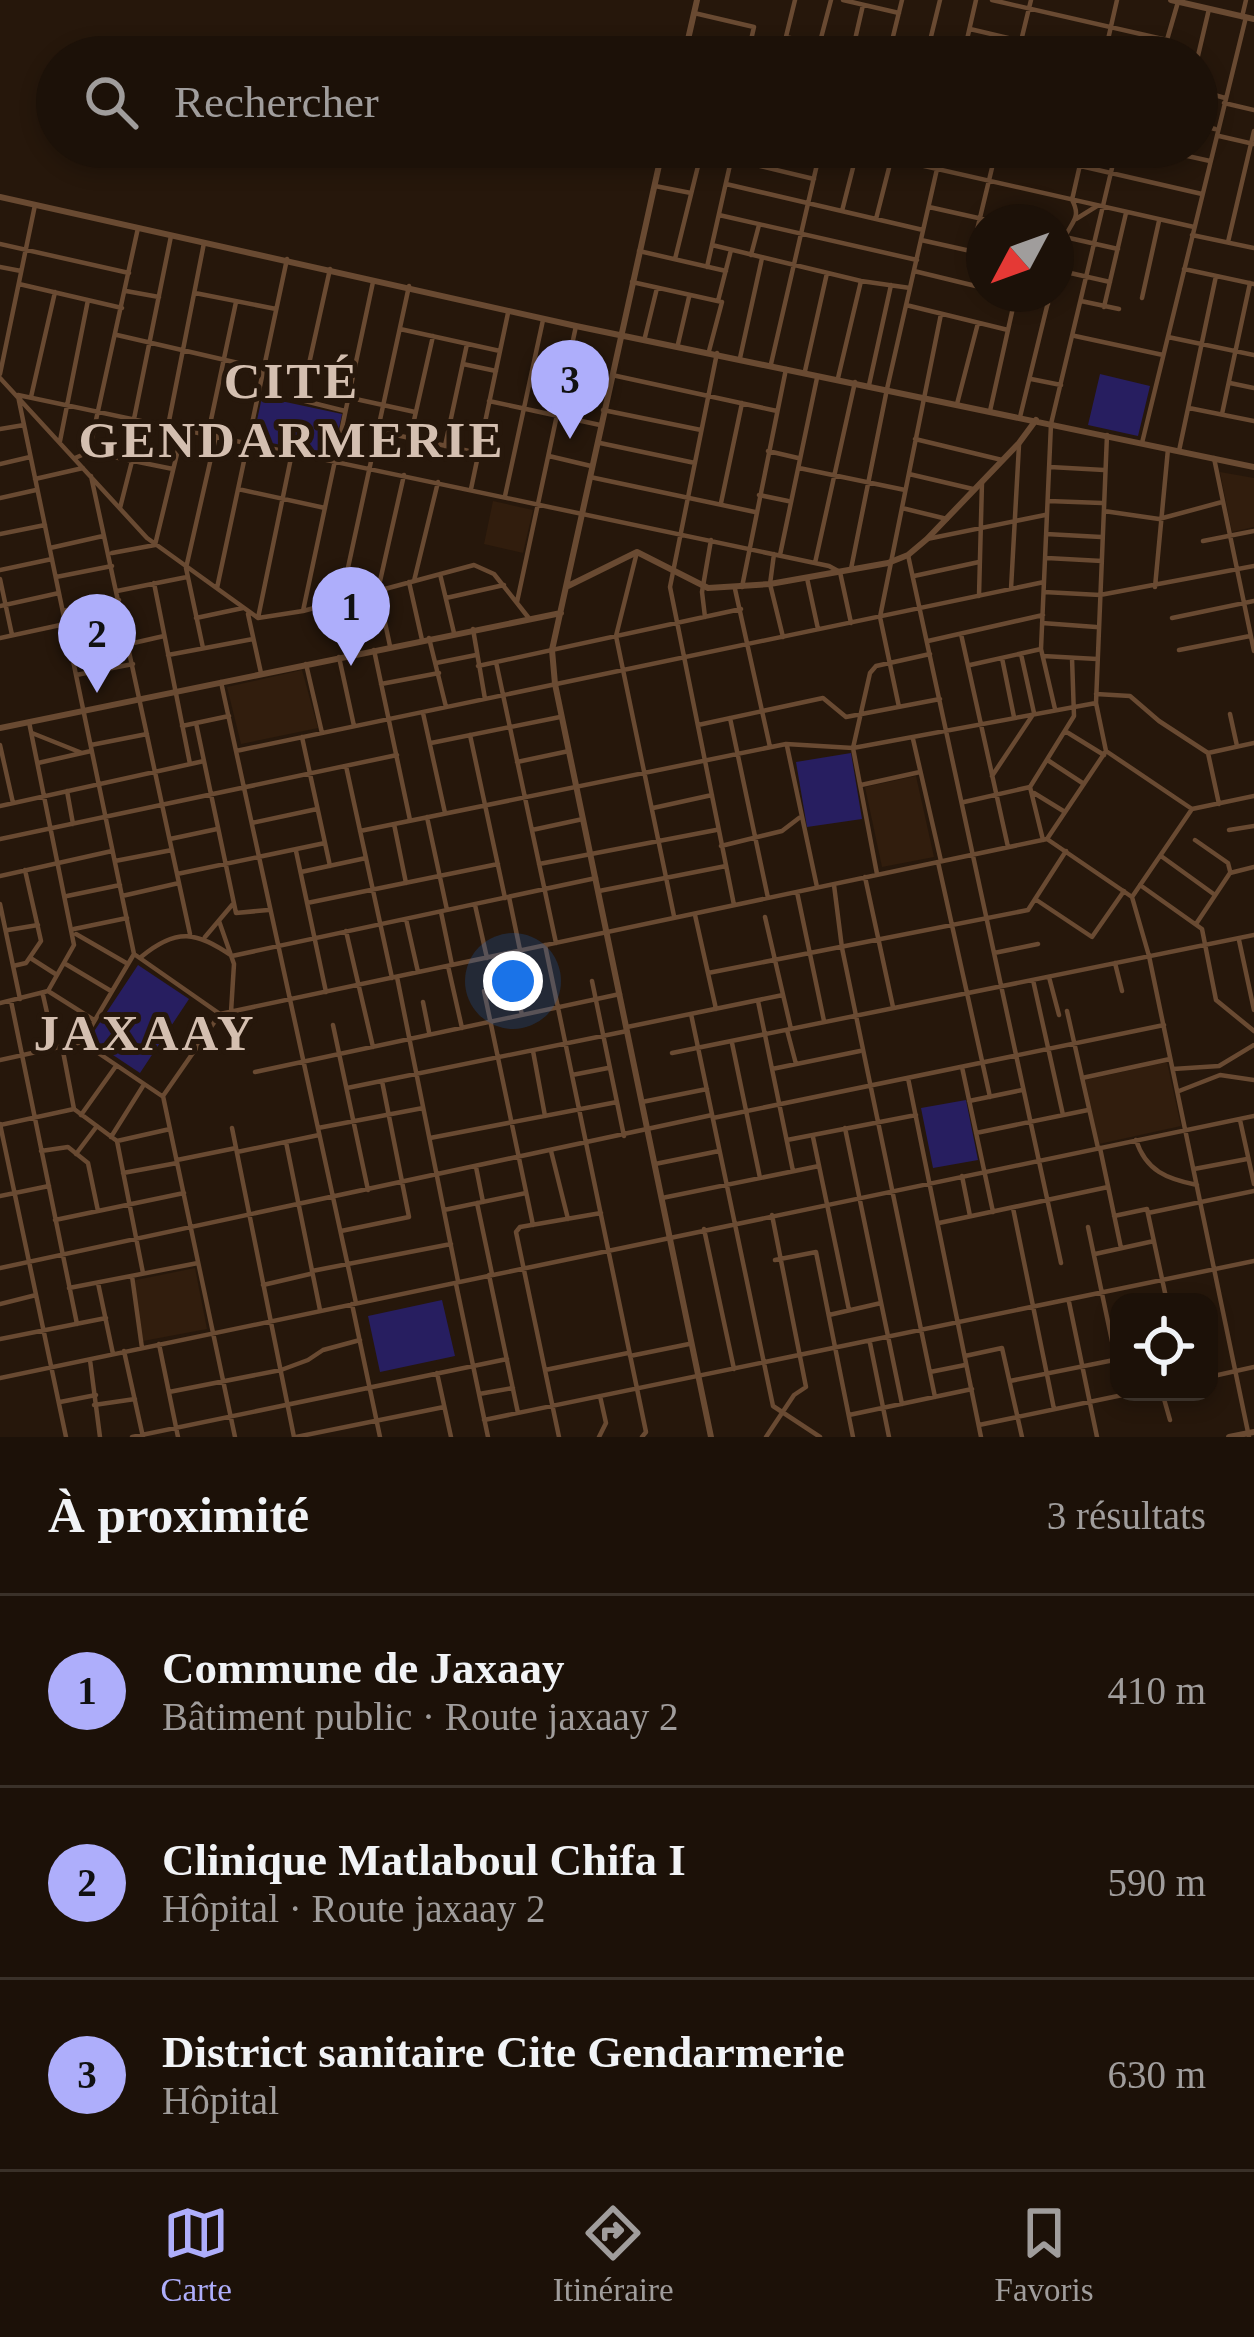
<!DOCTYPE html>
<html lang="fr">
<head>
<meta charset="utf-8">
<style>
  body { margin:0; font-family:"Times New Roman",serif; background:#251a12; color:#f1f3f6 }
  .controls { position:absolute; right:36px; bottom:36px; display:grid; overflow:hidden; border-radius:24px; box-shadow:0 6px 18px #0003 }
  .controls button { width:108px; height:108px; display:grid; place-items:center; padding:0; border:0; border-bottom:3px solid #3a3129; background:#1c1108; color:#f1f3f6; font:60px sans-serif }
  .compass { position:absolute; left:966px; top:204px; width:108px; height:108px; border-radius:50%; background:#1c1108; box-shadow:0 6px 18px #0003; rotate:229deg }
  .you { position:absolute; left:513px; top:981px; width:42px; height:42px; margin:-30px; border:9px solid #fff; border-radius:50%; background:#1a73e8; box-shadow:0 0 0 18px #1a73e833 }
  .badge { display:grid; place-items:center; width:78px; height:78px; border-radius:50%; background:#aeaefb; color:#111; font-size:39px; font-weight:700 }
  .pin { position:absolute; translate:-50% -99px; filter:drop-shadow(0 3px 6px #0008) }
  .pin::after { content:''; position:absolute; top:63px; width:42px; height:36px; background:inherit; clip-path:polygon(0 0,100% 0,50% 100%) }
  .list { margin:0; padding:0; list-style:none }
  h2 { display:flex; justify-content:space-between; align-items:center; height:156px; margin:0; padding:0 48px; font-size:51px }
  h2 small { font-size:39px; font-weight:400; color:#a09d9c }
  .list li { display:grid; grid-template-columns:78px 1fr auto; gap:36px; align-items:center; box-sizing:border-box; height:192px; padding:0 48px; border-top:3px solid #3a3129 }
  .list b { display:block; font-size:45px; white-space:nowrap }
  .list p { margin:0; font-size:39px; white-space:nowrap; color:#a09d9c }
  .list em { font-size:39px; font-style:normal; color:#a09d9c }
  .icon { flex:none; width:66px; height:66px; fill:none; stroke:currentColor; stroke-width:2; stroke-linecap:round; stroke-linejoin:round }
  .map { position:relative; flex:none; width:1254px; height:1437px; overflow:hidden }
  .search { position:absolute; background:#1c1108; box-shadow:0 6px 18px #0003; left:36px; right:36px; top:36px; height:132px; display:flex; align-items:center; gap:30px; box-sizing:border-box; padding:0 42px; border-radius:66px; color:#a09d9c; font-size:45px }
  .sheet { height:732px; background:#1c1108 }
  nav { display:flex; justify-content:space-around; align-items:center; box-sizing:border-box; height:168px; border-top:3px solid #3a3129; background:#1c1108; font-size:33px; color:#a09d9c }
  nav a { display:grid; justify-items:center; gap:6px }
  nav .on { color:#aeaefb }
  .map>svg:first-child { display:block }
  .built { fill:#311d0d }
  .green { fill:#271e60 }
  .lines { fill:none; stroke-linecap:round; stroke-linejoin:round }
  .minor { stroke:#694a32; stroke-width:4.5 }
  .tertiary { stroke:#694a32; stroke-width:6 }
  .labels { text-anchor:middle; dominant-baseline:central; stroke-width:10; stroke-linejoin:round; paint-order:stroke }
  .district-label { font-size:51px; font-weight:bold; letter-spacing:3px; fill:#d4bfb0; stroke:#26170b }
</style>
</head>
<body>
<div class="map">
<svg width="1254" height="1437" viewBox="0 0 1254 1437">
  <rect width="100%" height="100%" fill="#26170b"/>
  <path class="built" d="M 1220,472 L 1254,478 L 1254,527 L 1232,532 Z
    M 493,501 L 533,510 L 523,553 L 484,544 Z
    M 302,670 L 318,728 L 241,744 L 227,687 Z
    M 916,776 L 934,857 L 882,867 L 865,787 Z
    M 1167,1062 L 1181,1126 L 1099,1144 L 1085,1080 Z
    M 195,1268 L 207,1329 L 143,1341 L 131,1281 Z"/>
  <path class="green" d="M 1100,374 L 1150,386 L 1138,436 L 1088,425 Z
    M 262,397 L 342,414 L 333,456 L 253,439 Z
    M 851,753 L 862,819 L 807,827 L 796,762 Z
    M 138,965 L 189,999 L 140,1073 L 89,1039 Z
    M 966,1100 L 978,1160 L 933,1168 L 921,1108 Z
    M 442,1300 L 455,1356 L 380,1372 L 368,1316 Z"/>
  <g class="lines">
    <path class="minor" d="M 843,0 L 899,13
      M 992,0 L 1167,40
      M 694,13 L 754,27 L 747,57
      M 1242,17 L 1246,0
      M 970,29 L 1090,57
      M 786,37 L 869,57
      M 1021,41 L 1031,0
      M 687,45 L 740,57
      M 781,57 L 795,0
      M 816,57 L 831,0
      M 851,57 L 863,5
      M 888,57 L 902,0
      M 926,57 L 940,0
      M 963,57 L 976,0
      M 999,57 L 1003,37
      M 1104,57 L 1117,0
      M 1162,57 L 1178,2
      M 1197,60 L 1209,9
      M 1197,90 L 1225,98
      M 1224,103 L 1254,110
      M 1197,124 L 1215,129
      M 1219,136 L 1254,144
      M 681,147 L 814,179
      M 840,147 L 1194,227
      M 998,147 L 1202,194
      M 1147,147 L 1210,161
      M 726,184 L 923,230
      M 655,186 L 691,193
      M 929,207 L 996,222
      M 842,211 L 857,152
      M 719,215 L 917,260
      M 876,219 L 891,160
      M 1076,219 L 1097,206
      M 1056,235 L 1118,249
      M 1192,235 L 1254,248
      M 921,240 L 984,254
      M 1228,242 L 1254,131
      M 0,244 L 129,273
      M 712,245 L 861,281 L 910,288
      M 639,251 L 726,271
      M 972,251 L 997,147
      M 751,255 L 759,225
      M 675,259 L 701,154
      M 0,267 L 21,271
      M 707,267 L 734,147
      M 330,269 L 301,400 L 345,411
      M 1184,269 L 1254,284
      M 1057,270 L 1110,282
      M 914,271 L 984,288
      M 1056,271 C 1059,261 1060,249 1064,239 C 1071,222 1082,218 1072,200 L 1084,147
      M 632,282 L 722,302 L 709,351
      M 19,284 L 122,308
      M 980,287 L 984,270
      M 126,291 L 159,297
      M 195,293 L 276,309
      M 1009,294 L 1048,304
      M 1142,298 L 1159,221
      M 718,301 L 731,250
      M 1081,301 L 1119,309
      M 906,305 L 1008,330
      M 1104,307 L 1126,213
      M 400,329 L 500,351
      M 117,335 L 264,369
      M 1075,336 L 1163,355
      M 645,337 L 657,288
      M 1168,337 L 1254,355
      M 678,344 L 689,297
      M 717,353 L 670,587 L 734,905
      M 740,358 L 762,258
      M 463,364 L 496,371
      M 771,364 L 821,147
      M 805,371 L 827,273
      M 0,374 L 35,205
      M 612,375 L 777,411
      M 0,378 L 147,538 L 258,618 L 303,611 L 474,565 L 494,574 L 528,617
      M 838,378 L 861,281
      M 1031,379 L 1061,385
      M 1230,383 L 1254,388
      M 869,385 L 891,285
      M 18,395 L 829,566 L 840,572 L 851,623
      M 18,396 L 134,954 L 82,1042
      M 31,397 L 55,292
      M 351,398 L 415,412
      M 489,401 L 600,425
      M 957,404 L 978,323
      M 1189,408 L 1254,421
      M 603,410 L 701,430
      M 990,411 L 1016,294
      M 1222,414 L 1250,283
      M 1020,417 L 1050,294
      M 134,419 L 171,236
      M 168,426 L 204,243
      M 0,429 L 24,425
      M 378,431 L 478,453
      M 208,434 L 236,302
      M 1107,435 L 1096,703 L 1106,751 L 1192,809
      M 410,438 L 433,336
      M 915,439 L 1002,460
      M 60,441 L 88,300
      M 600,443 L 695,463
      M 1142,443 L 1246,17
      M 445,446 L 467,344
      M 768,451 L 798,458
      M 1179,451 L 1216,276
      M 89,452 L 138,228
      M 549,456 L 591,466
      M 75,458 L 89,452 L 173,469
      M 1214,458 L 1254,651
      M 0,464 L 30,457
      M 1050,467 L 1104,470
      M 799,468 L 905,490
      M 909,474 L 973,489
      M 91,476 L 190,934
      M 590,477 L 755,512
      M 35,479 L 83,468
      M 238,489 L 325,508
      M 471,489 L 508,313
      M 759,495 L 788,501
      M 505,496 L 543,320
      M 0,498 L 36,490
      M 1048,501 L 1102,503
      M 721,503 L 742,403
      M 120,508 L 132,461
      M 902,508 L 947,519
      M 1104,511 L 1159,519 L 1222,502
      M 0,534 L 45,525
      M 1046,534 L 1101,537
      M 927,539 L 1045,515
      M 1203,541 L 1254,531
      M 50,548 L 103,536
      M 637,552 L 616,636 L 674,916
      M 112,553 L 155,545 L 183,429
      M 774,554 L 770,584 L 783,637
      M 780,555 L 817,378
      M 908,555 L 1061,1263
      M 1047,558 L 1102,561
      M 815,563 L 855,382
      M 851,569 L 887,389 L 942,147
      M 0,570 L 52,559
      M 440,574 L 454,633
      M 914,576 L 979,562
      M 56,577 L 112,566
      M 807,578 L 818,629
      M 0,579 L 12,635
      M 414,581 L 438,482
      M 409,582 L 422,640
      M 154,583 L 190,764
      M 742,587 L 786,369
      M 1155,587 L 1168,449
      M 217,588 L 287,259
      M 735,589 L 770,747
      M 1011,589 L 1019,445
      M 117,591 L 187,577
      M 1044,592 L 1100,595 L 1254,566
      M 979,596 L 982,482
      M 446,598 L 504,585
      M 517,602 L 576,326
      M 0,606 L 59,593
      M 63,611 L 119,600
      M 303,611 L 373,282
      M 248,614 L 261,673
      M 705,617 L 702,592 L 711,540
      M 196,618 L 243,608
      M 258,618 L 292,453
      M 1172,618 L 1254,601
      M 1042,623 L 1096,627
      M 473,629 L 485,699
      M 961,634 L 1008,847
      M 0,638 L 65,624
      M 429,638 L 446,707
      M 928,641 L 1043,615
      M 70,644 L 126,632
      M 129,644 L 164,636
      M 390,646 L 378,590 L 404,475
      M 203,648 L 186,568 L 216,436
      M 374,650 L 410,820
      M 1179,650 L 1250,636
      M 356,653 L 341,600 L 409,286
      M 168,655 L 253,639
      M 1043,656 L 1097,659
      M 339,657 L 354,726
      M 1002,658 L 1014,717
      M 496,662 L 556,943
      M 436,663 L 476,655
      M 306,664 L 322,733
      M 970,665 L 1041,649
      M 478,666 L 741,609
      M 76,675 L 133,664
      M 221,682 L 356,1303
      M 381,684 L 439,673
      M 1096,694 L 1130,696 L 1159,721 L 1208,753 L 1219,804
      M 899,707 L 880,617 L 941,314
      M 1055,709 L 1041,649 L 1051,424 L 1117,147
      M 423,713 L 445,813
      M 1230,714 L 1237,746
      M 730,718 L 768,898
      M 196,723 L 236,913 L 268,910
      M 698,725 L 823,698 L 846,717 L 940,699
      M 182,726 L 229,716
      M 1065,731 L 1104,755
      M 32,733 L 82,753
      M 470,735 L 505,898
      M 302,737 L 330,866
      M 913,739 L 941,861
      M 431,743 L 560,717
      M 0,745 L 13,803
      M 91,745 L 147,734
      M 787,746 L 817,887
      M 236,751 L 1044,582
      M 1208,753 L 1254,743
      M 1049,761 L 1084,784
      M 517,762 L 569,751
      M 38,763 L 91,751
      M 346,766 L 392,978
      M 992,776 L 1034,713 L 1021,654
      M 861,785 L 920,772
      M 1030,787 L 1043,840
      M 67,791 L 73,824
      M 1034,793 L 1065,812
      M 964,802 L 1030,787 L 1074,716 L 1072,658
      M 0,806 L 204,761
      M 653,808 L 712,795
      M 427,817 L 447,910
      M 252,823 L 317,809
      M 394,824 L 406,883
      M 532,830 L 583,819
      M 1229,830 L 1254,826
      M 360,831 L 786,744 L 853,748 L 1096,703
      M 0,839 L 397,755
      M 170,839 L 217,829
      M 1047,839 L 1132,897 L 1149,956 L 1249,1437
      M 1195,840 L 1228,863 L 1230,871
      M 721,846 L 782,831 L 799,818
      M 296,851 L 326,992
      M 1161,856 L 1215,895
      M 115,861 L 172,850
      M 938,862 L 990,1097
      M 539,864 L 716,830
      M 301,872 L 366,858
      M 177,874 L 325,843
      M 877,874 L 853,748 L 870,673 L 876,666 L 930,654
      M 0,876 L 112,851
      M 865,877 L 893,1007
      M 834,885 L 842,948 L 935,1397
      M 1140,885 L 1202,929 L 1216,1000 L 1254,1031
      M 599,891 L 726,866
      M 797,892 L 824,1021
      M 67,896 L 120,885
      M 122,896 L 179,883
      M 509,897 L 520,950
      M 1132,897 L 1192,809 L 1254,796
      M 1035,899 L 1092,937 L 1124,891
      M 307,903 L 498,864
      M 0,904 L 20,999
      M 475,905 L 487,958
      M 441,912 L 452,965
      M 695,915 L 716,1009
      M 765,917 L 791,1029
      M 406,919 L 418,972
      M 219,921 L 234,964 L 231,1012
      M 1196,924 L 1230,873 L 1254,867
      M 74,929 L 127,918
      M 8,930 L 38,925
      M 346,931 L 373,1047
      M 76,934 L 128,964
      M 205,937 L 232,905
      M 1239,940 L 1254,1010
      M 545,945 L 646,1432 L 642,1437
      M 994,953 L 1038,944
      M 134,954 L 220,1014 L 163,1096 L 235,1437
      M 141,957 C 177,927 197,932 232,956 L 596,878
      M 32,959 L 57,975
      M 64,963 L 111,991
      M 1115,963 L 1122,991
      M 13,966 L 26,963 L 41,941 L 25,870
      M 448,966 L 462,1028
      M 708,973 L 1028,910 L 1066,851
      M 397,977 L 458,1281
      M 1049,977 L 1059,1015
      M 514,980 L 522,1015
      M 1033,980 L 1063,1115
      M 592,981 L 624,1136
      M 48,991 L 94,1020
      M 484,991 L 533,1225
      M 43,995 L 55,1048
      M 11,1001 L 77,1324
      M 758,1001 L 793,1171
      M 423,1002 L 429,1032
      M 0,1003 L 48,991 L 74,945 L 29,722
      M 1067,1011 L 1098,1148
      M 220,1014 L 1047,839 L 1106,751
      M 691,1014 L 773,1406 L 820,1437
      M 333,1025 L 368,1190
      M 627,1027 L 783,995
      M 787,1030 L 796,1064
      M 732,1043 L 760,1178
      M 62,1046 L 74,1109 L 117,1141 L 143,1273
      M 533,1051 L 545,1116
      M 672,1053 L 1254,935
      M 0,1060 L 82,1042 L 162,1096
      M 962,1067 L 993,1212
      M 772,1069 L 860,1051
      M 1173,1069 L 1219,1066 L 1254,1045
      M 255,1072 L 620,994
      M 572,1075 L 608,1068
      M 908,1078 L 981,1437
      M 1082,1078 L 1170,1059
      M 347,1088 L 627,1031
      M 1179,1091 L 1220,1075 L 1254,1080
      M 969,1101 L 1022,1090
      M 642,1102 L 707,1089
      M 81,1115 L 116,1066
      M 713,1118 L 1164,1025
      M 1240,1120 L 1254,1184
      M 0,1124 L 66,1437
      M 0,1125 L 74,1109
      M 232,1128 L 294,1437
      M 318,1128 L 423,1108
      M 845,1128 L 902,1404
      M 976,1133 L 1088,1110
      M 111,1137 L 143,1086
      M 813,1137 L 849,1310
      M 430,1138 L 617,1102
      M 787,1140 L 916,1115
      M 1136,1140 C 1146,1171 1167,1179 1197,1185
      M 117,1141 L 170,1129
      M 286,1142 L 320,1310
      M 1100,1148 L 1121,1248
      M 41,1151 L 68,1147 L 88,1163 L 98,1211
      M 551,1151 L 568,1219
      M 237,1152 L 319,1135
      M 76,1154 L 97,1126
      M 177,1160 L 236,1148
      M 655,1164 L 719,1151
      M 476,1167 L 483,1202
      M 1194,1169 L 1247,1159
      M 123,1173 L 177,1163
      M 962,1176 L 970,1216
      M 0,1196 L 49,1186
      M 662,1198 L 819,1166
      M 477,1203 L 492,1274
      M 1013,1208 L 1054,1409
      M 444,1210 L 526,1193
      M 1148,1213 L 1254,1191
      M 1114,1216 L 1147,1209 L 1167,1302
      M 55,1220 L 184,1193
      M 939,1223 L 1108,1187
      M 1088,1227 L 1116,1360
      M 704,1229 L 734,1369
      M 341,1231 L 409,1217 L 382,1081
      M 1095,1254 L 1154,1241
      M 775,1260 L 816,1252 L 853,1437
      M 0,1268 L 712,1115
      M 312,1271 L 451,1244
      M 489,1275 L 518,1413
      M 132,1276 L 142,1348
      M 98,1283 L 113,1354
      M 456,1284 L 488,1437
      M 263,1285 L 310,1274
      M 69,1288 L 198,1263
      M 1069,1302 L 1097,1437
      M 0,1304 L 36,1295
      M 352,1304 L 380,1437
      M 829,1315 L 881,1303
      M 0,1339 L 106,1318
      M 870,1343 L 889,1437
      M 159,1344 L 178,1437
      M 124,1351 L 143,1437
      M 630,1356 L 689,1344
      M 965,1356 L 1002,1348 L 1022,1437
      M 90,1360 L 100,1437
      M 545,1370 L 628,1353
      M 930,1372 L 965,1365
      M 437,1373 L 451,1437
      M 1209,1377 L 1254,1367
      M 0,1378 L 1254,1116
      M 1010,1381 L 1119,1359
      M 169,1392 L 281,1370 L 308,1360 L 323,1350 L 360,1340
      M 1162,1392 L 1170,1420
      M 479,1394 L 513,1388
      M 60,1402 L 96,1395
      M 94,1405 L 135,1399
      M 849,1415 L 972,1389
      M 484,1420 L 1254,1261
      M 979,1425 L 1137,1392
      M 132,1437 L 507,1359
      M 296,1437 L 444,1407
      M 559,1437 L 516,1232 L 520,1227 L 601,1213
      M 599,1437 L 606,1423 L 600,1396
      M 766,1437 L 794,1395 L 806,1387 L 772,1215"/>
    <path class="tertiary" d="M 1171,0 L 1254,19
      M 684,57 L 697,0
      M 663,147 L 552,650 L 555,684 L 711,1437
      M 0,197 L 576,326 L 1254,467
      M 568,586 L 637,552 L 708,588 L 770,584 L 888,563 L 908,555 L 927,539 L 1019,443 L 1036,420
      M 0,728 L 561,613
      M 1229,1437 L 1254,1432"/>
  </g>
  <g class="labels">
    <g class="district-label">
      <text x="292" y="381">CITÉ<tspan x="292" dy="59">GENDARMERIE</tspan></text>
      <text x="145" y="1033">JAXAAY</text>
    </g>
  </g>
</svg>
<div class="controls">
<button><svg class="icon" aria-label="locate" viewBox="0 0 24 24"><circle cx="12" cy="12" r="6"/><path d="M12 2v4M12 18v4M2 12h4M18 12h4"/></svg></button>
</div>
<svg class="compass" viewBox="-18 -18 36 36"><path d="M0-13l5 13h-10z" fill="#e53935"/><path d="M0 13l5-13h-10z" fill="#a09d9c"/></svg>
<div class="you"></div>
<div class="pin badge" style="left:351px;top:666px">1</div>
<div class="pin badge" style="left:97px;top:693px">2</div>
<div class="pin badge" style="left:570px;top:439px">3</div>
<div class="search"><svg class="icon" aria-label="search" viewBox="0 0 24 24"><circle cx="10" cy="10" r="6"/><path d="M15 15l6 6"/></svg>Rechercher</div>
</div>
<section class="sheet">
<h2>À proximité<small>3 résultats</small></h2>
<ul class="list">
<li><span class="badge">1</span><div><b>Commune de Jaxaay</b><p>Bâtiment public · Route jaxaay 2</p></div><em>410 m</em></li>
<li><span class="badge">2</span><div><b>Clinique Matlaboul Chifa I</b><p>Hôpital · Route jaxaay 2</p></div><em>590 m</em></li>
<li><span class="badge">3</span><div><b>District sanitaire Cite Gendarmerie</b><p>Hôpital</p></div><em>630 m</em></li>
</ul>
</section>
<nav>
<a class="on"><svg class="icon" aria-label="map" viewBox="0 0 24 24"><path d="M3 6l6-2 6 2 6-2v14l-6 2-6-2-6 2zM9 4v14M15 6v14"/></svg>Carte</a>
<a><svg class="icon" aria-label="directions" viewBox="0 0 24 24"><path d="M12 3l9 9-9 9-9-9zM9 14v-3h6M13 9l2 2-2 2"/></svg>Itinéraire</a>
<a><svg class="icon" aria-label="saved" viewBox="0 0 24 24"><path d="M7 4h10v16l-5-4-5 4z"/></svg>Favoris</a>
</nav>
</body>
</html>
